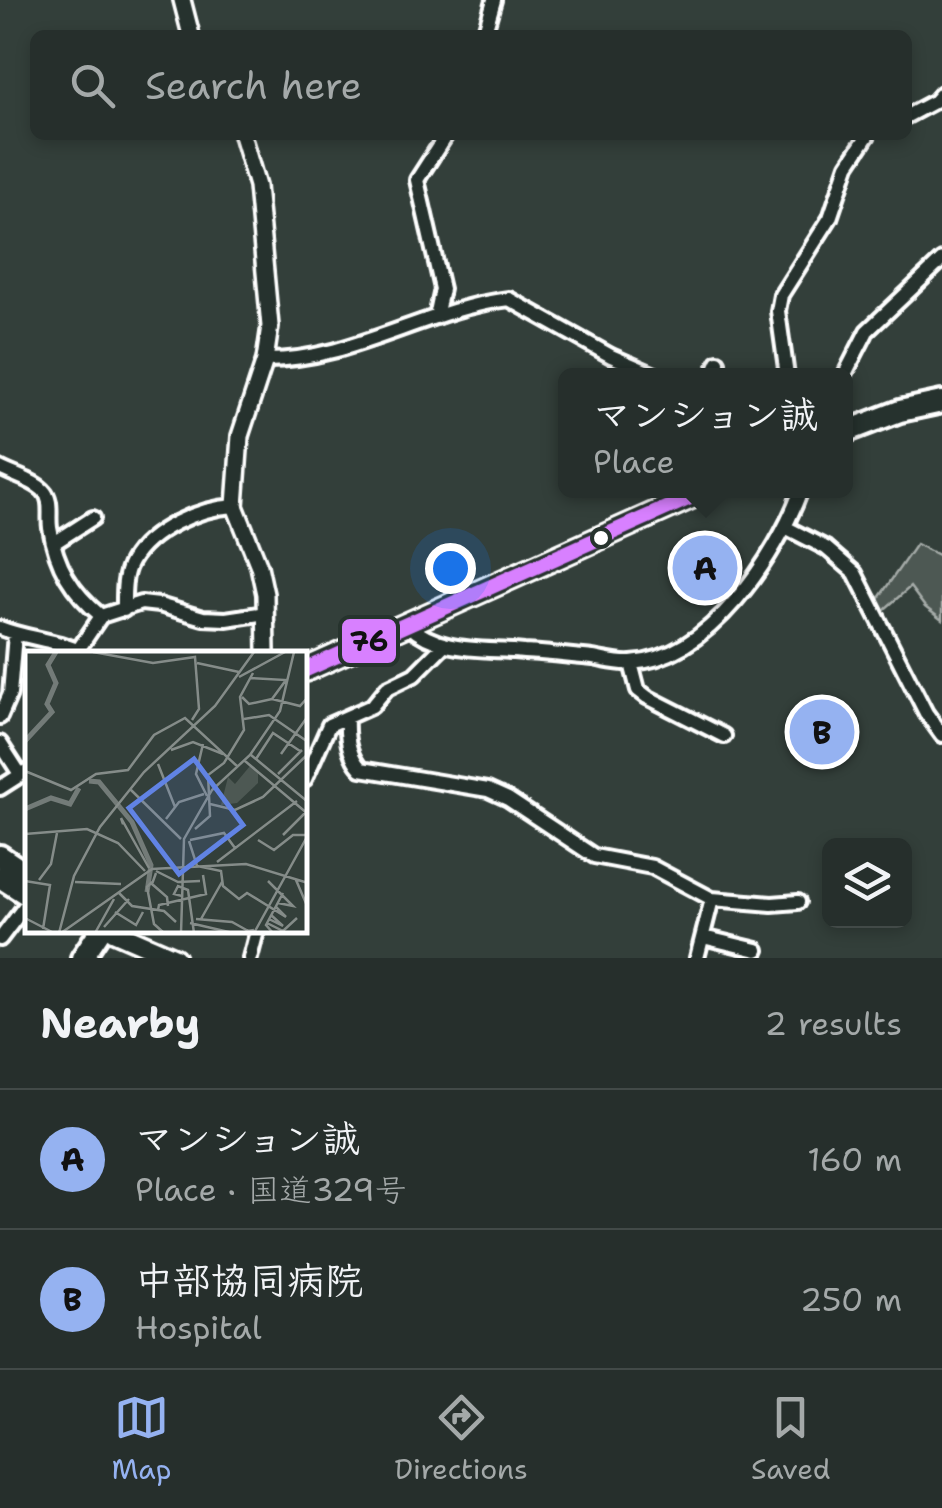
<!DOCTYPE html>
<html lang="en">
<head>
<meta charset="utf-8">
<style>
  body { margin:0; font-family:"Shantell Sans","Klee One",sans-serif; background:#2e3734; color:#f1f3f6 }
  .controls { position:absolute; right:30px; bottom:30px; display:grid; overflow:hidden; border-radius:15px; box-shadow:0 5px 15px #0003 }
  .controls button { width:90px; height:90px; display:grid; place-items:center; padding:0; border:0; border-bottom:2px solid #424a48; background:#262f2c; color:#f1f3f6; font:50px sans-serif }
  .you { position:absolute; left:450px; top:568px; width:35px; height:35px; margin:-25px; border:8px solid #fff; border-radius:50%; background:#1a73e8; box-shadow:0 0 0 15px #1a73e833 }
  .badge { display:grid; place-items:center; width:65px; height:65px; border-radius:50%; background:#95b2f1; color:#111; font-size:32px; font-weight:700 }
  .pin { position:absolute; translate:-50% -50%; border:5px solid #fff; box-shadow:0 2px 10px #0006 }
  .popup { position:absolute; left:558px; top:368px; width:295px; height:130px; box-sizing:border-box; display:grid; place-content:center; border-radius:15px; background:#262f2c; filter:drop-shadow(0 2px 8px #0005); font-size:32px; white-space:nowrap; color:#a4a9a9 }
  .popup b { font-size:38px; color:#f1f3f6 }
  .popup::after { content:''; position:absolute; left:50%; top:100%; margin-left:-20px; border:20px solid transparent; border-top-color:#262f2c }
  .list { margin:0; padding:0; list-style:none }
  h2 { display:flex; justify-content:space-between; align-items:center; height:130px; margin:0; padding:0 40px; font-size:42px }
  h2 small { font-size:32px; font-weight:400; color:#a4a9a9 }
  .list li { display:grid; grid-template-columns:65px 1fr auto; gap:30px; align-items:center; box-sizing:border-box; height:140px; padding:0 40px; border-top:2px solid #424a48 }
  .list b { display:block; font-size:38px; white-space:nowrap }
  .list p { margin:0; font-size:32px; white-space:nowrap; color:#a4a9a9 }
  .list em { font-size:32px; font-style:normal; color:#a4a9a9 }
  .icon { flex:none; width:55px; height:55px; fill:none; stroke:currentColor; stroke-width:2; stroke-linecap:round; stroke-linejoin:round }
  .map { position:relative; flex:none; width:942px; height:958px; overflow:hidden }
  .search { position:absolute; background:#262f2c; box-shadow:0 5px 15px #0003; left:30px; right:30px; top:30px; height:110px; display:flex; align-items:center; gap:25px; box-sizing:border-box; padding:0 35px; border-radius:15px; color:#a4a9a9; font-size:38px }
  .sheet { height:410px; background:#262f2c }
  nav { display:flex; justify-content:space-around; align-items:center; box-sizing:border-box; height:140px; border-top:2px solid #424a48; background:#262f2c; font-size:28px; color:#a4a9a9 }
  nav a { display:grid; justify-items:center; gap:5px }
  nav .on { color:#95b2f1 }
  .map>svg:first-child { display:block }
  .green { fill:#4d5853; stroke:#a6aca9; stroke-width:2.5 }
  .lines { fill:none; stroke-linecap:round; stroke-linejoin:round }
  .minor-casing { stroke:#fff; stroke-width:20 }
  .tertiary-casing { stroke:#fff; stroke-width:22 }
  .secondary-casing { stroke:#fff; stroke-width:25 }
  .primary-casing { stroke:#fff; stroke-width:28 }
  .trunk-casing { stroke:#fff; stroke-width:28 }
  .minor { stroke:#26332d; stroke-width:12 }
  .tertiary { stroke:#26332d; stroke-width:15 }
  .secondary { stroke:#26332d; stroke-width:18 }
  .primary { stroke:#26332d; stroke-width:20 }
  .trunk { stroke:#26332d; stroke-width:20 }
  .bus-1-casing { stroke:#26332d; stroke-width:22 }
  .bus-1 { stroke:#d880ff; stroke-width:15 }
  .bus-dot { fill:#fff; stroke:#26332d; stroke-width:4 }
  .inset-river { fill:none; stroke:#737b78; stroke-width:5 }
  .inset-road { fill:none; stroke:#858c89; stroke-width:2.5 }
  .view { fill:#6183e4; fill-opacity:0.15; stroke:#6183e4; stroke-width:5 }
  .inset-edge { fill:none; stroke:#fff; stroke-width:5 }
  .line-badge { stroke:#26332d; stroke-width:4 }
  .pale-badge-label { font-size:28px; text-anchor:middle; font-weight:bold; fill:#111 }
</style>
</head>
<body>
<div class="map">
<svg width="942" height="958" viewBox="0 0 942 958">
  <rect width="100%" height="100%" fill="#333f3a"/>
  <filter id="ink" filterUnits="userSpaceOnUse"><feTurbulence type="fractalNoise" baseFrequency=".01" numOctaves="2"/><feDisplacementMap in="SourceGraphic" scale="20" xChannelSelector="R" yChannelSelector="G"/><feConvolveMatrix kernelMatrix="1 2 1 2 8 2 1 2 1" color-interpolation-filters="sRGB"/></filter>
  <g filter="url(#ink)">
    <path class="green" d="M 916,544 L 942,557 L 942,620 L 925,607 L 910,587 L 878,615 L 863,584 L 879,598 Z"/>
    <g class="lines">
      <g class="minor-casing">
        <path id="minor" d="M 484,35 L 494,0
          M 907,116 L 935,101 L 942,93
          M 436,317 L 442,289 L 417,180 L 446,135
          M 265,360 C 351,361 425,309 509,299 L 611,356 L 657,376
          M 712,376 L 718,362
          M 787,376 L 778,311 L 781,295 L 830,218 L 848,165 L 868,135
          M 844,376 L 867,331 L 942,260
          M 0,468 C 13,475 33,480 43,490 C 53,500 48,515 50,528 C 56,566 72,592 101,616
          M 785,527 L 826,548 L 855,573 L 926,713 L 942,735
          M 54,543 L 93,518
          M 124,610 C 124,595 123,576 131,562 C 149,530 199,508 235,506
          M 408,625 C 440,654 483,648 524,652 C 547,653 570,656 593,658 C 605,660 619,664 631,663 C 709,659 777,556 801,490
          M 0,628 C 28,639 56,639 83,653
          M 78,650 L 101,616 L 141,603 L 159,605 L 203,618 L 226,619 L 266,613
          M 631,663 L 638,690 L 647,697 L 724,736
          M 0,717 L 10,694 L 15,634
          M 347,718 C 346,736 349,756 361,769 L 488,790 L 508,799 L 594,856 L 652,867 L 712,899 L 697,958
          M 0,743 L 20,774
          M 305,779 L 329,725 L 372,706 L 387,688 L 414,675 L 443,646
          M 0,788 L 25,772
          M 712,899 L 772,904 L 798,902
          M 703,937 L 757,950
          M 0,939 L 28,902
          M 250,958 L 257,931"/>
      </g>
      <g class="tertiary-casing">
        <path id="tertiary" d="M 182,0 L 191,35
          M 242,135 L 257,186 L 270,326 L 265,360 L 240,436 L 235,506 L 259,566 L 265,594 L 266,653"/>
      </g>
      <g class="secondary-casing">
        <path id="secondary" d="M 113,931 L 175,958"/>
      </g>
      <g class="primary-casing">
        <path id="primary" d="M 0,856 L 28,875
          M 0,877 L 28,895"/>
      </g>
      <g class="trunk-casing">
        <path id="trunk" d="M 845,432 L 900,411 L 942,402
          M 305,670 L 707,490
          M 82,958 L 100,931"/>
      </g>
      <use href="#minor" class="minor"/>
      <use href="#tertiary" class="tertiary"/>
      <use href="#secondary" class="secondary"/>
      <use href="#primary" class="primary"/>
      <use href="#trunk" class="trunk"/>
      <g class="bus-1-casing">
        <path id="bus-1" d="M 305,670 L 707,490"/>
      </g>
      <use href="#bus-1" class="bus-1"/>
    </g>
  </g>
  <circle class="bus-dot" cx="601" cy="538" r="9"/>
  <g transform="translate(25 651)">
    <rect width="282" height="282" fill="#333f3a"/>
    <path d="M 225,115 L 233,121 L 233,132 L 212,152 L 196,154 L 203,126 L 210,133 Z" fill="#4d5853"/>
    <path class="inset-river" d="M 0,90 L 27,61 L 22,53 L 31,32 L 23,14 L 31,1M 64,130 L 74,131 L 107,171 L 126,214 L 122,241M 0,158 L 26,147 L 45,153 L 54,137"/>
    <path class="inset-road" d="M 68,1 L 128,12 L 170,6 L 174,58 L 167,69M 172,12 L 214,21M 214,26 L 260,1M 225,27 L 261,29 L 247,48 L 275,55 L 283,46M 217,46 L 224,53 L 247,48M 219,68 L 244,64 L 283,91M 178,93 L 171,123 L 182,145M 146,99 L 168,91 L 198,103M 256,103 L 283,65M 226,104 L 283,151M 231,108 L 248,82 L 275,100M 220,110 L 283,163M 133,113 L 150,156M 0,120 L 46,139 L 71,123 L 103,119 L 129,84 L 160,67 L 213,116M 253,123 L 277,99M 106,139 L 156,188M 185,153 L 210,159 L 238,146 L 283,103M 141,168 L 154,151 L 179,143M 98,173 L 96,167 L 124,217M 170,178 L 185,165 L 183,124 L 199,112 L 219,79 L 215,46 L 228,22M 0,183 L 62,178 L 93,192 L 120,220M 258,184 L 281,161M 165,189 L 199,182 L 210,197M 233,189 L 249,199 L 268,184 L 281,184M 164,190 L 172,215 L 196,220 L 198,235 L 214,248 L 222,242 L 261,266 L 251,256M 192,211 L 272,150M 131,220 L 153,231 L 175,230M 131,222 L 127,233 L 142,246 L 143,255M 14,229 L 26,213 L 32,182M 271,229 L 283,257M 0,230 L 25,234 L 18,278M 243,230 L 268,255 L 253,252M 50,231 L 96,233M 127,231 L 122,236 L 129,273 L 139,282M 94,242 L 107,255 L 139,260 L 151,271M 157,245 L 149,243 L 153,235 L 163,239 L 169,282M 133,259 L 134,254 L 181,243 L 178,224M 90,261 L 111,274 L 118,261M 0,267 L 29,282M 171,268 L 207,271 L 225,281M 176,268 L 197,231M 244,268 L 258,275 L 246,264M 165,272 L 208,282 L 229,279M 242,272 L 258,280 L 272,267M 79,276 L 104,248M 34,282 L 49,225 L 75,176 L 119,121 L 190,55 L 229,1M 36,282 L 127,218 L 221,213 L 283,232M 70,282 L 89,248M 156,282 L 159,188 L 187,139 L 225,104 L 255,60 L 269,1M 229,282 L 283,184M 248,282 L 241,274 L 258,242"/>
    <path class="view" d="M 169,108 L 218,174 L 154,223 L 104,157 Z"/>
    <rect width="282" height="282" class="inset-edge"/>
  </g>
  <rect class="line-badge" x="340" y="617" width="58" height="48" rx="10" fill="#d880ff"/>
  <g class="pale-badge-label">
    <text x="369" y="651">76</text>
  </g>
</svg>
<div class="controls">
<button><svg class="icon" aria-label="layers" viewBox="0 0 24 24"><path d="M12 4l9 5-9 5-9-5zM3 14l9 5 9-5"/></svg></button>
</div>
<div class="you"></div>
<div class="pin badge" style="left:705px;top:568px">A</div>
<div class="popup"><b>マンション誠</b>Place</div>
<div class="pin badge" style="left:822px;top:732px">B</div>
<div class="search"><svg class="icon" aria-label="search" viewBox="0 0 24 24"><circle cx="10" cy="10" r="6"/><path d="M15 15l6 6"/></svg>Search here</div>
</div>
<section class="sheet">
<h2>Nearby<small>2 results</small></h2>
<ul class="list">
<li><span class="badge">A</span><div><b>マンション誠</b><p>Place · 国道329号</p></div><em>160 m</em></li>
<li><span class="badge">B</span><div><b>中部協同病院</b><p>Hospital</p></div><em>250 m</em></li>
</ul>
</section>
<nav>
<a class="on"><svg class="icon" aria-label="map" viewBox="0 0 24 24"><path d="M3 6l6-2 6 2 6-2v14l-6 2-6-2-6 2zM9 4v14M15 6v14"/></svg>Map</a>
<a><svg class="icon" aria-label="directions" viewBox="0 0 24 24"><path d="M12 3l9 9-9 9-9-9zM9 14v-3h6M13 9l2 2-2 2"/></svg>Directions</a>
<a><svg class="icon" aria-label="saved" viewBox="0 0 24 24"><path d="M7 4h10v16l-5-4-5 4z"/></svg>Saved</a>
</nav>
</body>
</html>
